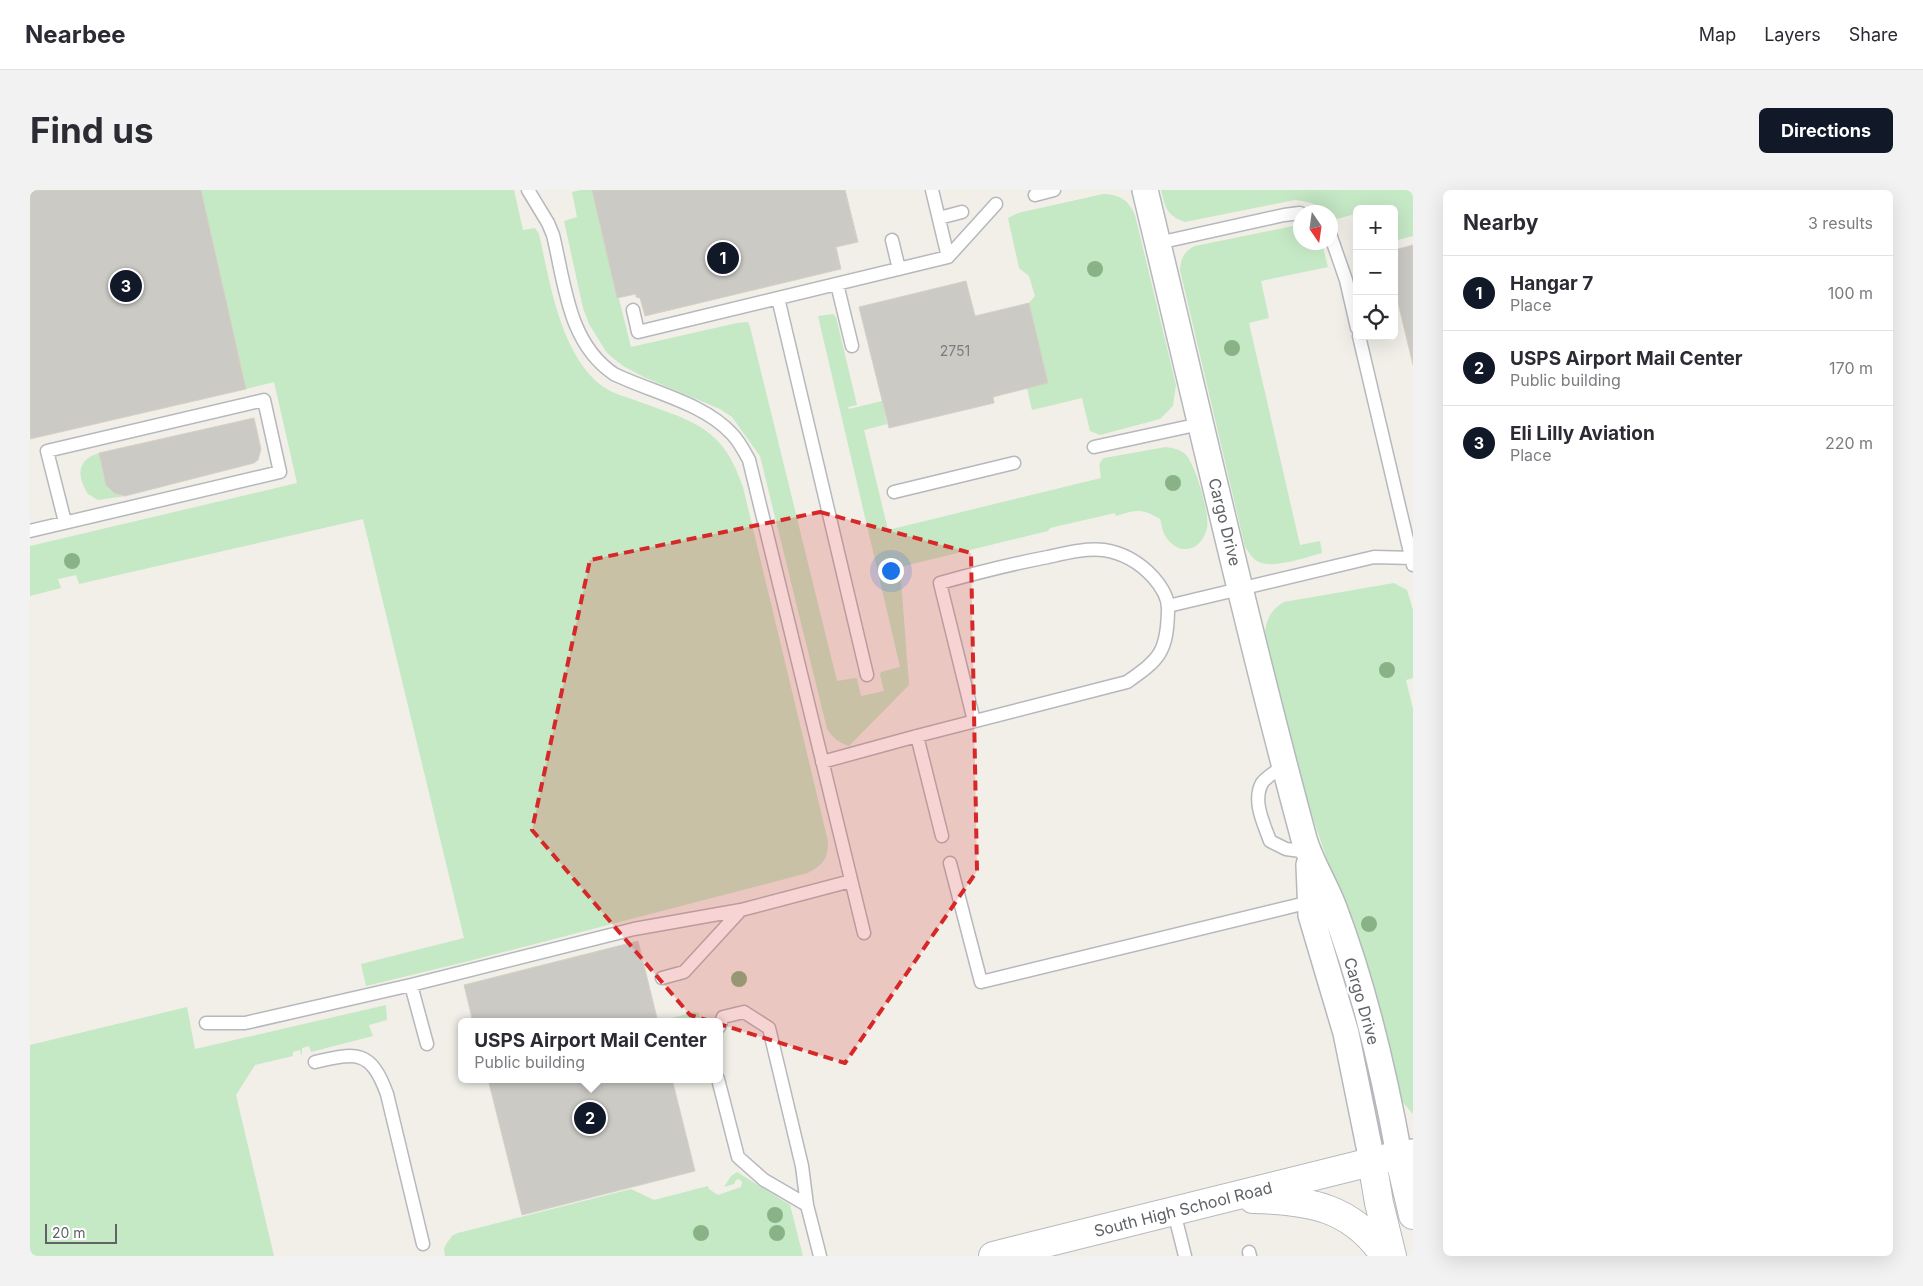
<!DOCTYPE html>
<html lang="en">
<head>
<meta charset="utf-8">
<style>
  body { margin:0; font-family:Inter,sans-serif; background:#f2f2f3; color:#2b2b33 }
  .controls { position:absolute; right:15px; top:15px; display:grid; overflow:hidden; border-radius:8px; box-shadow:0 5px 20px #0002 }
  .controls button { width:45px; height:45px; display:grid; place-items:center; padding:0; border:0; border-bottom:1px solid #e1e1e2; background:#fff; color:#2b2b33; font:25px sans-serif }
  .compass { position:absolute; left:1263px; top:15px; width:45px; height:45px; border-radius:50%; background:#fff; box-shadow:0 5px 20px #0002; rotate:167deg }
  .scale { position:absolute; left:15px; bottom:12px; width:72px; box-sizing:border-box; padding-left:5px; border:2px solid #5f6368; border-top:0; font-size:14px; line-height:18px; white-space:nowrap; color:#5f6368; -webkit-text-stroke:4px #fff; paint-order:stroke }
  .you { position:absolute; left:860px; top:380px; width:18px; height:18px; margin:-12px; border:4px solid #fff; border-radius:50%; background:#1a73e8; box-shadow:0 0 0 8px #1a73e833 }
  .badge { display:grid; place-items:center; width:32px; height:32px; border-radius:50%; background:#111827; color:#fff; font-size:16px; font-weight:700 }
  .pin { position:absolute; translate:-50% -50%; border:2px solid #fff; box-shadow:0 1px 5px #0006 }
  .popup { position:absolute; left:428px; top:828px; width:265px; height:65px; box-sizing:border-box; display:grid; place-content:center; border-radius:8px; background:#fff; filter:drop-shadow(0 1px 4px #0005); font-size:16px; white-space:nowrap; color:#7c7c81 }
  .popup b { font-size:19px; color:#2b2b33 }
  .popup::after { content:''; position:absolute; left:50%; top:100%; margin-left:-10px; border:10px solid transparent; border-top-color:#fff }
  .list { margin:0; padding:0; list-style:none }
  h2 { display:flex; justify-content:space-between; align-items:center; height:65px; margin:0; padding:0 20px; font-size:21px }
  h2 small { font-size:16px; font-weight:400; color:#7c7c81 }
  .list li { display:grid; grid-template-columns:32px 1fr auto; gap:15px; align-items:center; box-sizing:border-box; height:75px; padding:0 20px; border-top:1px solid #e1e1e2 }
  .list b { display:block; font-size:19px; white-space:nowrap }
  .list p { margin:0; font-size:16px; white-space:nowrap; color:#7c7c81 }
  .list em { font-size:16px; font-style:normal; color:#7c7c81 }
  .icon { flex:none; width:28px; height:28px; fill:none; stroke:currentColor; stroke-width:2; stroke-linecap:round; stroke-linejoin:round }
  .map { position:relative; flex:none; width:1383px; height:1066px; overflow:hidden; border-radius:8px }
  header { display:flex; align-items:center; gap:30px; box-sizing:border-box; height:70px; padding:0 25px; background:#fff; border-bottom:1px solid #e1e1e2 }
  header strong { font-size:24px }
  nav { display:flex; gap:28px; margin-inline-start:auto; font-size:18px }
  .intro { display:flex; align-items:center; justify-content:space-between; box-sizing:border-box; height:120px; padding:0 30px }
  h1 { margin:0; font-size:35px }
  .button { padding:12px 22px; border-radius:8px; background:#111827; color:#fff; font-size:18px; font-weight:700 }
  main { display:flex; gap:30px; padding:0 30px }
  aside { flex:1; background:#fff; border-radius:8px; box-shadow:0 5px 20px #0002 }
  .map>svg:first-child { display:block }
  .green { fill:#c5e8c5 }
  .building { fill:#cccac5; stroke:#d6d1c6 }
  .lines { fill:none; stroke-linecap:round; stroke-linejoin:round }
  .service-casing { stroke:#b5b8bc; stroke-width:15 }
  .minor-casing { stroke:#b5b8bc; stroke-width:28 }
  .tertiary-casing { stroke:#b5b8bc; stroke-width:30 }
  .service { stroke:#fff; stroke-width:12 }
  .minor { stroke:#fff; stroke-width:25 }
  .tertiary { stroke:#fff; stroke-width:28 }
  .tree { fill:#89b387 }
  .marked { fill:#d62828; fill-opacity:0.2; stroke:#d62828; stroke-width:4; stroke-dasharray:10 6; stroke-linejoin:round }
  .labels { text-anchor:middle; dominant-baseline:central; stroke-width:5; stroke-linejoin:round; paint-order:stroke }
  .number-label { font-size:14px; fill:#7a7d7f }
  .street-label { font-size:16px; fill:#5f6368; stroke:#fff }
</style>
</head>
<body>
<header>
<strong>Nearbee</strong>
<nav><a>Map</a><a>Layers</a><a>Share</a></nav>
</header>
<div class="intro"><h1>Find us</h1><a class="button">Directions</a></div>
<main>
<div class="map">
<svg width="1383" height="1066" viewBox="0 0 1383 1066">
  <rect width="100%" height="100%" fill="#f1efe8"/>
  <path class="green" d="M 171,0 L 484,0 L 493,40 L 505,38 L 509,44 C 520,92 530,164 572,196 C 583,204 597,207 610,212 C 664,232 693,237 713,297 L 798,651 C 798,669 794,674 778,683 L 439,771 L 336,796 L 331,774 L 434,748 L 333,329 L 49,394 L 46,385 L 28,389 L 31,398 L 0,406 L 0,356 L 267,293 L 244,192 L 216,199 Z
    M 551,0 L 562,0 L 587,108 L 589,109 L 601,157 L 707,133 L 718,132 L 720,137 L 807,491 L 825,488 L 827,489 L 831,506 L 854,501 L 850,485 L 851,482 L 870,477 L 788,126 L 803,124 L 806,127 L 827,215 L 818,217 L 819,219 L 852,211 L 857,234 L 834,240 L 858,340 L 1071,288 C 1070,279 1067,273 1074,268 L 1136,257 C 1142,258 1149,259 1154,263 C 1165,271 1180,325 1177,338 C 1172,361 1149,367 1136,347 C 1132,342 1132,335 1130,329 C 1111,318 1107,320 1086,326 L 1085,323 L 1020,338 L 1018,341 L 870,377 L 879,495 L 819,556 C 809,553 803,548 797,539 L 730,266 L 702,227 L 690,219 L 614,187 L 593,176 L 577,163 L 559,134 L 553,118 L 534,31 L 547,27 L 542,2 Z
    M 1131,0 L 1383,0 L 1383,46 L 1364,51 L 1364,19 L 1327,19 L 1327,30 L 1325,24 L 1307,29 C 1295,16 1282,12 1265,10 L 1155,32 C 1137,26 1135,17 1131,0 Z
    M 1073,4 C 1089,4 1099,10 1105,25 L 1146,195 L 1143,216 L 1130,229 L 1070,245 L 1060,241 L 1052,208 L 1002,220 L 997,198 L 1018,193 L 999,113 L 1005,106 L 999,86 L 989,78 L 978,28 L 988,23 Z
    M 1263,36 L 1270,36 L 1270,52 L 1292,53 L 1298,77 L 1231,91 L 1239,128 L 1219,133 L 1270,355 L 1290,351 L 1292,363 C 1276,367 1244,379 1229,372 C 1222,369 1219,362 1215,357 L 1150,80 C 1151,68 1154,61 1165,56 Z
    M 69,263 C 73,281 73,304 95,306 L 68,310 L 58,304 C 47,286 46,270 69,263 Z
    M 1364,393 L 1377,400 L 1383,420 L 1383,488 L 1376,490 L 1383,519 L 1383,924 L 1369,908 L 1327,757 L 1273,599 L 1235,442 C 1237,427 1242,419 1254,412 Z
    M 356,815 L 357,830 L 339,835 L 343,846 L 281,862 L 279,856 L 272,858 L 272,864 L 271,865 L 270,860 L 263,862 L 263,866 L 225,875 L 206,905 L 244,1066 L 0,1066 L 0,855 L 157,817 L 165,859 Z
    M 664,822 L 669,823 L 670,832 L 633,832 L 642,830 L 642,828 Z
    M 707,982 L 760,1015 L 773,1066 L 415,1066 L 414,1059 L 416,1054 L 423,1045 L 428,1043 L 601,999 L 624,1010 L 678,996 L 679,999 L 688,1005 L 711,997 L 712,992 L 709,989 L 706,990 L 704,994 L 694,997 L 701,986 Z"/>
  <path class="building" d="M 0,0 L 171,0 L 216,199 L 0,249 Z
    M 562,0 L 815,0 L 828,52 L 806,57 L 811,79 L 615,126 L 610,108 L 606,107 L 606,104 L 587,108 Z
    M 1383,55 L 1383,175 L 1364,96 L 1364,60 Z
    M 936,91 L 945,126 L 999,113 L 1018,193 L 963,207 L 964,213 L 859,238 L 829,117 Z
    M 224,228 L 231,259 L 228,270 L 224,273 L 95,306 L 84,303 L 76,295 L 69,263 Z
    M 608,751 L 628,832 L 443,832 L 434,795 Z
    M 458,889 L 642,889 L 665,981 L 492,1025 Z"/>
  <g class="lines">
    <g class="service-casing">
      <path id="service" d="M 498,0 L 518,33 L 523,45 C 535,94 538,153 584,184 C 621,202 674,213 702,244 C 709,251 714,261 719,270 L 834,743
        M 902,0 L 918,67
        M 1005,5 L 1024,0
        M 909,28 L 932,22
        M 1300,44 L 1316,90 L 1327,138
        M 862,50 L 869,79
        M 1128,53 L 1254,25 L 1270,23
        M 807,94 L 822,156
        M 748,108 L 837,485
        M 603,120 L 608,142 L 918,67 L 966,14
        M 1329,146 L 1383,375
        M 1064,257 L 1170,234
        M 864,302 L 984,273
        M 0,341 L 250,282 L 234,210 L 17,261 L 35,332
        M 1138,416 L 1344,367 L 1383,368
        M 887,546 L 1097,492 C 1130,469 1137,462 1138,421 C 1139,409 1131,396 1123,387 C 1110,373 1094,363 1074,360 C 1056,358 1036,363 1018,367 C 981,374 946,383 910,393 L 944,531
        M 792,572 L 887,546 L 912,646
        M 1254,576 C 1248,580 1236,587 1232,593 C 1222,611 1234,634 1240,651 L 1256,659 L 1278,662
        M 920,673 L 951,792 L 1280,712
        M 632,788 L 654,782 L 711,720 L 821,691
        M 381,795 L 397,854
        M 176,833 L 215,833 L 381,795 L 604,739 L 711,720
        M 689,837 L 693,827 L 714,822 L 739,838 L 772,976 L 777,1015 L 790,1066
        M 285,872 C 327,862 341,860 357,904 L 393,1054
        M 688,889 L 708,967 L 734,990 L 777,1015
        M 1144,1022 L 1155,1066
        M 1219,1062 L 1220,1066"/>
    </g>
    <g class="minor-casing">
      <path id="minor" d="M 1115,0 C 1167,216 1216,434 1274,649 C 1281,673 1295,694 1304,718 C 1334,797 1354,882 1369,965 L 1383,962
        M 1279,675 L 1281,725 L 1316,843 L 1342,971"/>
    </g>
    <g class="tertiary-casing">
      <path id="tertiary" d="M 1342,971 L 1349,1013 L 1362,1066
        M 1223,1009 C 1279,1010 1322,1017 1355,1066
        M 963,1066 L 1369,965 L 1383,1025"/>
    </g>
    <use href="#service" class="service"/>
    <use href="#minor" class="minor"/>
    <use href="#tertiary" class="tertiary"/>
  </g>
  <g class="tree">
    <circle cx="1065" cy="79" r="8"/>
    <circle cx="1202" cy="158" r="8"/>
    <circle cx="1143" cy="293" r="8"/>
    <circle cx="42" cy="371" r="8"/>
    <circle cx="1357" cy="480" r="8"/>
    <circle cx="1339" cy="734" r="8"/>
    <circle cx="709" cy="789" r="8"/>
    <circle cx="745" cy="1025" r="8"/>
    <circle cx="671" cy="1043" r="8"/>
    <circle cx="747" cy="1043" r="8"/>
  </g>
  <path class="marked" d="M 790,322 L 941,363 L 947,681 L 815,873 L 660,825 L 502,640 L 560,370 Z"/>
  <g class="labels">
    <g class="number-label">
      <text x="925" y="160">2751</text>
    </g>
    <g class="street-label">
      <text transform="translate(1195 332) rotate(76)">Cargo Drive</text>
      <text transform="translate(1332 811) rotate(74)">Cargo Drive</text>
      <text transform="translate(1153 1019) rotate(-14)">South High School Road</text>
    </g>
  </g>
</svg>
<div class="controls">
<button>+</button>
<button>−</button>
<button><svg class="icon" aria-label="locate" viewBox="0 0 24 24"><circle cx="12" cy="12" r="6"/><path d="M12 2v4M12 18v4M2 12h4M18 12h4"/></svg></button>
</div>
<svg class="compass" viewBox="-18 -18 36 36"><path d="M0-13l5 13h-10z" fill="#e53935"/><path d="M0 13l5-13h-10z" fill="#7c7c81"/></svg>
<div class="scale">20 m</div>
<div class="you"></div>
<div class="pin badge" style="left:693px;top:68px">1</div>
<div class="pin badge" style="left:560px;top:928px">2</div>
<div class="popup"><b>USPS Airport Mail Center</b>Public building</div>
<div class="pin badge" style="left:96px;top:96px">3</div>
</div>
<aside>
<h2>Nearby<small>3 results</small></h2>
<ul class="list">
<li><span class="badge">1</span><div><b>Hangar 7</b><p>Place</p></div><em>100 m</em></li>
<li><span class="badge">2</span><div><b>USPS Airport Mail Center</b><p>Public building</p></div><em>170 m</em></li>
<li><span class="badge">3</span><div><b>Eli Lilly Aviation</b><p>Place</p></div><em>220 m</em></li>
</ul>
</aside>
</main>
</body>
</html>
